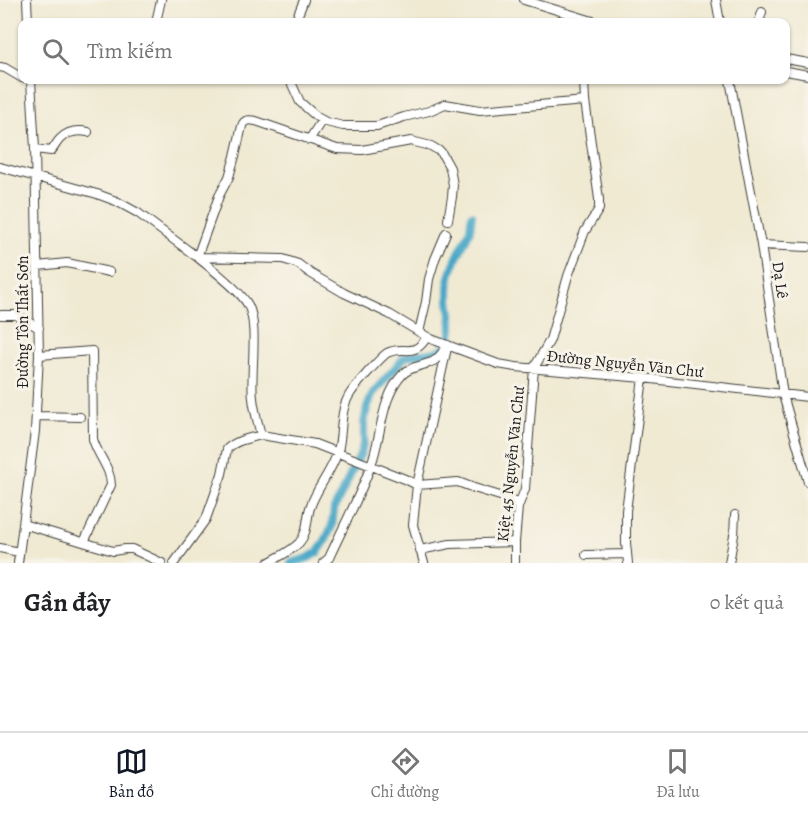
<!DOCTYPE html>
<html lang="vi">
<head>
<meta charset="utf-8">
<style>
  body { margin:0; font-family:Alegreya,serif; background:#f6f6f6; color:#202124 }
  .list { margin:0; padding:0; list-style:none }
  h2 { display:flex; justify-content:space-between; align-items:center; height:78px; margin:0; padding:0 24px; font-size:26px }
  h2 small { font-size:20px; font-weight:400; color:#757577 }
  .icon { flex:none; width:33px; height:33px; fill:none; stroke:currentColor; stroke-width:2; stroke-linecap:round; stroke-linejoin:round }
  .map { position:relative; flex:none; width:808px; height:563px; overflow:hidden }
  .search { position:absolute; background:#fff; box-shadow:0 2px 4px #0004; left:18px; right:18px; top:18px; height:66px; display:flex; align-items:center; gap:15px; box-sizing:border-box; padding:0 21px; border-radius:12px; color:#757577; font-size:22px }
  .sheet { height:168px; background:#fff }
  nav { display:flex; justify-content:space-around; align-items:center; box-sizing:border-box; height:84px; border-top:2px solid #e0e0e0; background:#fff; font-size:16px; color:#757577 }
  nav a { display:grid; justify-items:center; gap:3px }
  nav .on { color:#111827 }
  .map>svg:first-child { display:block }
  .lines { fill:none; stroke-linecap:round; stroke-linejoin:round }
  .canal { stroke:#48a8c7; stroke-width:8 }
  .minor-casing { stroke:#3c3b37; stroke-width:10 }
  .minor { stroke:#fff; stroke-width:8 }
  .labels { text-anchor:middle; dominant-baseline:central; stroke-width:6; stroke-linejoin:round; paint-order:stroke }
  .street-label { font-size:16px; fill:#1c1c1c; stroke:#f7f3e8 }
</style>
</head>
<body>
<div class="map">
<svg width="808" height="563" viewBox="0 0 808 563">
  <rect width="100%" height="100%" fill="#f7f3e8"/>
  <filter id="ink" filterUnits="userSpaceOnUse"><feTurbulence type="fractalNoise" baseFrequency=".0167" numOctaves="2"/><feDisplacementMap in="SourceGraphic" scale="12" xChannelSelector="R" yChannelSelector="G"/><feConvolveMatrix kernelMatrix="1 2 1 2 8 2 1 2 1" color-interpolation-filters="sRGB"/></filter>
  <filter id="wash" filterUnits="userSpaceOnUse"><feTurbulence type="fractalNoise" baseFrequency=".008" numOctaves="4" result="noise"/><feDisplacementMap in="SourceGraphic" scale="24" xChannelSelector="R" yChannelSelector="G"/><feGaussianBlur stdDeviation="1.35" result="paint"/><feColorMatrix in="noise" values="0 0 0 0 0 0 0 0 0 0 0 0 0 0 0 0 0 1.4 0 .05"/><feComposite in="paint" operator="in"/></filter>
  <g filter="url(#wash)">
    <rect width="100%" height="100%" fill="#f0ead3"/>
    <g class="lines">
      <path class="canal" d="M 291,563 L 308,558 L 318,552 L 324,543 L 332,526 L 334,509 L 361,453 L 364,440 L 364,424 L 367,408 L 373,393 L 404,358 C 416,351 433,357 444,347 C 459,333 448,311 449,294 C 449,288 449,282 450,276 C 454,259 465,245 470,229 C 471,224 471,219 472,215"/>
    </g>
  </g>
  <g filter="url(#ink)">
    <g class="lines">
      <g class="minor-casing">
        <path id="minor" d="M 27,0 L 28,22
          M 524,0 L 596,22
          M 716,0 L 720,22
          M 156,22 L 161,0
          M 295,22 L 304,0
          M 759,22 L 762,12
          M 786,59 L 808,63
          M 0,67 L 5,68 L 22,78
          M 786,71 L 808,75
          M 290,80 L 300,102 L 317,117 L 326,122 L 343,126 L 377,126 L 404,117 L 429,111 L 445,104 L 480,110 L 585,101
          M 730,80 L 761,245 L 783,395 L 808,482
          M 309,140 L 322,120
          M 35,149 L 51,151 C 55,147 56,143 60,139 C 68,131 78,130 88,132
          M 0,167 L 97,194 L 116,201 L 138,213 L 197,257 L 283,259 L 298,264 L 310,273 L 344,293 L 389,314 L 431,339 L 498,364 L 516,367 L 643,378 L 808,397
          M 448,220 L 452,197 L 453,185 L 450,168 L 441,152 L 431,146 L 411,141 L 362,150 L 337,149 L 256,121 C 250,120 244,119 242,126 L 235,156 L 229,177 L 219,196 L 197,257 C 211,268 241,291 248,305 C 259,325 250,374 253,398 C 254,410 258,423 261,435 L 315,444 L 405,479 L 417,485 L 458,482 L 474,488 L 513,500 L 518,507
          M 761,245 L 808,247
          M 38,266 L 67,263 L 109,272
          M 0,315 L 16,315 L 39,328
          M 419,332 L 426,302 L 429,279 L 435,259 L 446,233
          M 39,355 L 92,351 L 93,439 C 97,455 111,468 111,485 L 84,542
          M 36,416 L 80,417
          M 23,524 L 113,551 L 125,549 L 132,549 L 162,563
          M 0,548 L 19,552
          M 420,550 L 450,544 L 515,542
          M 586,555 L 626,554
          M 18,563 L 35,431 L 39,355 L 35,149 L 31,80
          M 174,563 L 206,519 L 222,474 L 227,449 C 236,440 250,438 261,435
          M 268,563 C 278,557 290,552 299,543 C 309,532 306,517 311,505 C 318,486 332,471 338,451 C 343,432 339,411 350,394 C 355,386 380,358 387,353 C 405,344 412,360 427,337
          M 323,563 L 329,558 C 343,527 360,496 371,465 C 382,436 380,398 403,374 C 411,366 422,366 432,362 C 439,359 443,351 448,345
          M 424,563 L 413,525 L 417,485 L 447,348
          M 515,563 L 515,542 L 518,507 L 525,489 L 534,368 L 550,340 L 568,276 L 585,231 L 599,209 L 599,199 L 585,101 L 584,80
          M 628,563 L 626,543 L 626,511 L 643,378
          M 729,563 L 734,535 L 735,515"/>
      </g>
      <use href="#minor" class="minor"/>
    </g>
  </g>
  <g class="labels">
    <g class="street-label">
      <text transform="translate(780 280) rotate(82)">Dạ Lê</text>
      <text transform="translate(23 322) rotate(-90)">Đường Tôn Thất Sơn</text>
      <text transform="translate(625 364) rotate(6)">Đường Nguyễn Văn Chư</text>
      <text transform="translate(511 464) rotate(-84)">Kiệt 45 Nguyễn Văn Chư</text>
    </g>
  </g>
</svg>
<div class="search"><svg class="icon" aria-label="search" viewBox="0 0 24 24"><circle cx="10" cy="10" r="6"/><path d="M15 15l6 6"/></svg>Tìm kiếm</div>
</div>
<section class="sheet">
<h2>Gần đây<small>0 kết quả</small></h2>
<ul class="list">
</ul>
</section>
<nav>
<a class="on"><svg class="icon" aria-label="map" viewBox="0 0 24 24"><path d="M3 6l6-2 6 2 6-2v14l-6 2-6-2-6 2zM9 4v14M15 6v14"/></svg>Bản đồ</a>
<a><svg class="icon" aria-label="directions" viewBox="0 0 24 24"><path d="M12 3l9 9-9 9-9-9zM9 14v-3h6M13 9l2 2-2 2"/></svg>Chỉ đường</a>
<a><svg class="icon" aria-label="saved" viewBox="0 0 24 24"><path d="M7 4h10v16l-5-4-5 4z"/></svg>Đã lưu</a>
</nav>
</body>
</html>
